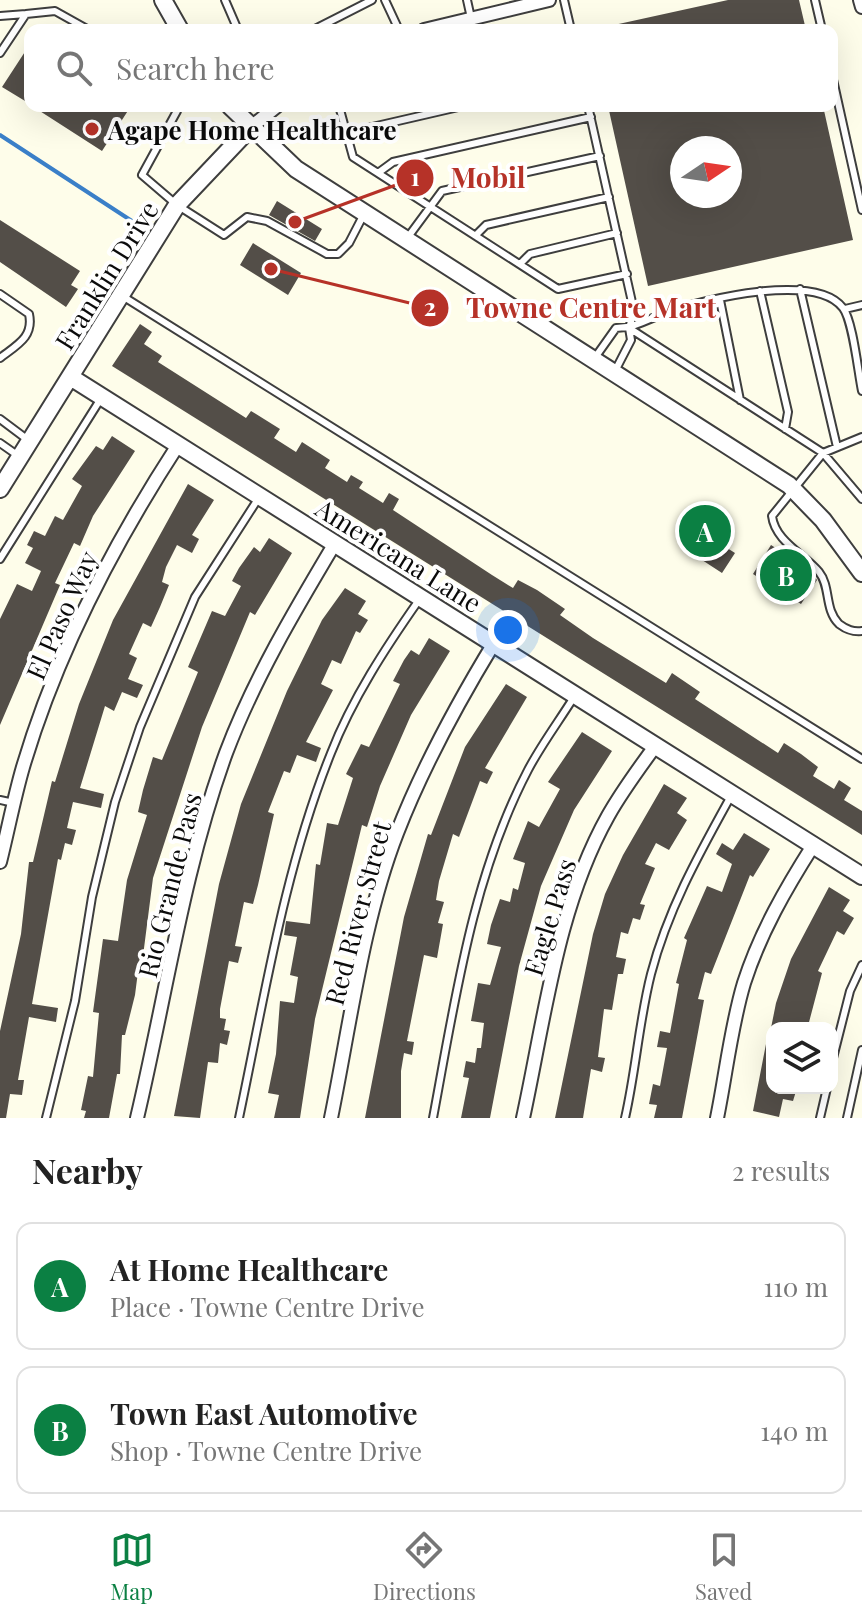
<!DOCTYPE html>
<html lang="en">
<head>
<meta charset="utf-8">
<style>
  body { margin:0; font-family:"Playfair Display",serif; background:#f2f2f2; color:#222 }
  .controls { position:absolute; right:24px; bottom:24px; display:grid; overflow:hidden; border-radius:16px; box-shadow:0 8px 32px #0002 }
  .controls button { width:72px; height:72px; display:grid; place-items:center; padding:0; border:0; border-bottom:2px solid #e0e0e0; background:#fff; color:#222; font:40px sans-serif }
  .compass { position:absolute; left:670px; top:136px; width:72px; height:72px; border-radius:50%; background:#fff; box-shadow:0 8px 32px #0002; rotate:77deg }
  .you { position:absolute; left:508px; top:630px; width:28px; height:28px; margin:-20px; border:6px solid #fff; border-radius:50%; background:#1a73e8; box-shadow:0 0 0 12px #1a73e833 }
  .badge { display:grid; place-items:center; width:52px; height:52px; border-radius:50%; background:#0b8043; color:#fff; font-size:26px; font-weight:700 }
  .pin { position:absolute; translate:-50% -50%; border:4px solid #fff; box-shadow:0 2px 8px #0006 }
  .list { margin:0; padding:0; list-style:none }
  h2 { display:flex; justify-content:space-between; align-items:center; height:104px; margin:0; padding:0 32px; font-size:34px }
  h2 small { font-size:26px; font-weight:400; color:#767676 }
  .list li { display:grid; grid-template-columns:52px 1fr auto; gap:24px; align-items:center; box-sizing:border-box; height:128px; margin:0 16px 16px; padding:0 16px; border:2px solid #e0e0e0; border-radius:16px }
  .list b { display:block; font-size:30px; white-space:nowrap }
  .list p { margin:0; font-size:26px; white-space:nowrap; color:#767676 }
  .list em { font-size:26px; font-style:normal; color:#767676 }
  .icon { flex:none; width:44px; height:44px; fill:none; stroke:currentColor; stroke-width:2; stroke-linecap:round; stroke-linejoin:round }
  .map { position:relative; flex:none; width:862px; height:1118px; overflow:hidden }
  .search { position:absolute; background:#fff; box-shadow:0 8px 32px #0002; left:24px; right:24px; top:24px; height:88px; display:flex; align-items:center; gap:20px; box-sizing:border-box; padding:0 28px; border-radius:16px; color:#767676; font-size:30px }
  .sheet { height:392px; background:#fff }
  nav { display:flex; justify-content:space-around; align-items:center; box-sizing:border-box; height:112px; border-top:2px solid #e0e0e0; background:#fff; font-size:22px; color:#767676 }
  nav a { display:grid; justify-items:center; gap:4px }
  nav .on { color:#0b8043 }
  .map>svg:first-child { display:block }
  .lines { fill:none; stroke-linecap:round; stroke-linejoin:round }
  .stream { stroke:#3a7fc8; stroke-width:4 }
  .building { fill:#534e48; fill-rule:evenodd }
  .service-casing { stroke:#3e3e3e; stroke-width:10 }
  .minor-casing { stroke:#3e3e3e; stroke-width:16 }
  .tertiary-casing { stroke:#3e3e3e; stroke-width:20 }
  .service { stroke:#fff; stroke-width:6 }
  .minor { stroke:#fff; stroke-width:12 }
  .tertiary { stroke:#fff; stroke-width:16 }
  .poi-dot { fill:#b63228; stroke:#fff; stroke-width:3 }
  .labels { text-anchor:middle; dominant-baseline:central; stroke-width:8; stroke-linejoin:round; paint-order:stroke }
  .poi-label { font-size:26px; font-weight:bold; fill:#0b0b0b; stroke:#fff; text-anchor:start }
  .street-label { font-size:26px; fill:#0b0b0b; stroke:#fff }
  .leader { fill:none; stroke:#b63228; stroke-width:3 }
  .callout-dot { fill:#b63228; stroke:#fff; stroke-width:3 }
  .mark-label { font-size:24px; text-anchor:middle; font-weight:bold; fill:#fff }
  .callout-label { font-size:28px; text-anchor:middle; font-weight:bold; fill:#b63228; stroke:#fff; stroke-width:8; stroke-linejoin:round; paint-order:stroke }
</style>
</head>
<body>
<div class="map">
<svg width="862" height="1118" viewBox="0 0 862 1118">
  <rect width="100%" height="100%" fill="#fefdea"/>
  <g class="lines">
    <path class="stream" d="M 0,135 L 138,225"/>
  </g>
  <path class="building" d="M 728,0 L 799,0 L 806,30 L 615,30 L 614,25 Z
    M 30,44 L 30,104 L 2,87 Z
    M 32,106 L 131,106 L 102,151 Z
    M 608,106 L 823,106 L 853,240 L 648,286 ZM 682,148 L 730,148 L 730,196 L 682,196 Z
    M 277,201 L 322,229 L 315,241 L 269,215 Z
    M 0,220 L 80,271 L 71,285 L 78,289 L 66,307 L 0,262 Z
    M 253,243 L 301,273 L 288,295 L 240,265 Z
    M 140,324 L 152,332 L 144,344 L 162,356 L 158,362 L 246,418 L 251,411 L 280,429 L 274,438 L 296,452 L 302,442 L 330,460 L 325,468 L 347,482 L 351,475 L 363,482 L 359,488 L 383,503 L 389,493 L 399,499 L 393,510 L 492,575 L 513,588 L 518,580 L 537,590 L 565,609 L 560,615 L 593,638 L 666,683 L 672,673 L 700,692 L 695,699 L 778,753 L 784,743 L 801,754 L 818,767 L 813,776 L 834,789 L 839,780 L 851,788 L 844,800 L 862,811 L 862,835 L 112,366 Z
    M 112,436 L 135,451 L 93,516 L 80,546 L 74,543 L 55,583 L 60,585 L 0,725 L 0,619 L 17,584 L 32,591 L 41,571 L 25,563 L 33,548 L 27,545 L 34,531 L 45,536 L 55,516 L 63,520 L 82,486 L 72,479 L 96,446 L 103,450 Z
    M 188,484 L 214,500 L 192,535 L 199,539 L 192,553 L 177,545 L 166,567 L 162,582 L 169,585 L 160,607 L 151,627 L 143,623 L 129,654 L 137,658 L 128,679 L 143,685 L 137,698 L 122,692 L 114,711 L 105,706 L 80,788 L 104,794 L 101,808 L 73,802 L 67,828 L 76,830 L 72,845 L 65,843 L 61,860 L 58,859 L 32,1004 L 58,1008 L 56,1022 L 29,1017 L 18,1080 L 24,1080 L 22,1095 L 10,1094 L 6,1118 L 0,1118 L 0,1031 L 21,934 L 29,862 L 33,862 L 52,781 L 55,782 L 79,704 L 113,620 Z
    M 704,504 L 729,520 L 716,541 L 735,553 L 722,573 L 679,545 Z
    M 269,538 L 292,553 L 255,615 L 250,612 L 202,727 L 153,878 L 143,956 L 140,956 L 135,995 L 125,1035 L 122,1035 L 120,1074 L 117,1074 L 109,1118 L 84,1118 L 86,1111 L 81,1110 L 88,1076 L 93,1077 L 99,1013 L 93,1012 L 103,939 L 118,941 L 127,880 L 147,815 L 138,812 L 143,790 L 153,757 L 162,760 L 198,672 L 188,667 L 212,611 L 225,616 L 241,586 L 232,581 L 239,568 L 254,547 L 260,552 Z
    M 771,545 L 805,567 L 817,580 L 801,604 L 753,574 Z
    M 345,588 L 366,601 L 358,614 L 368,620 L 360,633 L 356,631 L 341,664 L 332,660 L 321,684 L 333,690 L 306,742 L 321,748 L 316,762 L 297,755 L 290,773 L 284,771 L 268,812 L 274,814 L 258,885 L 253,904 L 244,902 L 235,946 L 242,947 L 238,963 L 229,961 L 220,1009 L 220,1018 L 226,1019 L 224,1030 L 230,1031 L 227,1045 L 220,1043 L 218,1063 L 208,1062 L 200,1118 L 174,1116 L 219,884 L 241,804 L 287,691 L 322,620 Z
    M 429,638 L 450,651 L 411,715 L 380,786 L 367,827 L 362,825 L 315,1019 L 300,1118 L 274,1118 L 279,1095 L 268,1093 L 276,1054 L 280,1001 L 294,1003 L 298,977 L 290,975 L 297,937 L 284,935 L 286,921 L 310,924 L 316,864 L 320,865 L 327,823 L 338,825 L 353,778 L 346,774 L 361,744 L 369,747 L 400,684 L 393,681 L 404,660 L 411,650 L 419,655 Z
    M 506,684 L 527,697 L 485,768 L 493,772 L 487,784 L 480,781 L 459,837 L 453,834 L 439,881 L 436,900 L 444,902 L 438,923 L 443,924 L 437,958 L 424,955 L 407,1041 L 414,1042 L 412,1055 L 404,1053 L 401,1071 L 401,1118 L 365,1118 L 404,917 L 428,834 L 431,835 L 465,747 Z
    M 582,732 L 612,751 L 574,810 L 541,886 L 519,966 L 490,1118 L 461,1118 L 469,1078 L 463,1077 L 466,1061 L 475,1063 L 477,1048 L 481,1048 L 484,1023 L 471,1021 L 478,983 L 490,985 L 501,947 L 487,944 L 491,925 L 500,899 L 510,902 L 513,888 L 518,890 L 525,863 L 513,859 L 528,821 L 539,827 L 560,789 L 548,782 Z
    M 664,784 L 687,798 L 677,813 L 687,820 L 669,850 L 656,843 L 645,864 L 655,868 L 640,904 L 645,905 L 640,920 L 633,918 L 628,934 L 621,932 L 616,957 L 626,959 L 623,974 L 618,974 L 612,1010 L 604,1009 L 598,1057 L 605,1058 L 602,1072 L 591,1069 L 583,1118 L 555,1118 L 593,934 L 605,894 L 623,855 Z
    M 744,833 L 770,849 L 753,877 L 750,875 L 711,974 L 705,972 L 698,999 L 704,1000 L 682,1118 L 654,1118 L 657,1105 L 649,1104 L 653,1084 L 660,1086 L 667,1048 L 657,1047 L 660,1031 L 670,1033 L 679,984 L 676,983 L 687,940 L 684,938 L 707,886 L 722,892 L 732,864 L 716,854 L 722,843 L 733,850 Z
    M 829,887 L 850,900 L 843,911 L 854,918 L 844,935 L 837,931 L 818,971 L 822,973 L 808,1026 L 794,1023 L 793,1028 L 771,1028 L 776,1003 L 791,959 Z
    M 766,1044 L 772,1044 L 772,1088 L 797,1088 L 793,1101 L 783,1099 L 779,1117 L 753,1111 Z"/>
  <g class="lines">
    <g class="service-casing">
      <path id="service" d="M 225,0 L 238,30
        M 385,0 L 399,30
        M 467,0 L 471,18
        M 564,0 L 571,30
        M 815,0 L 822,30
        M 0,16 L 26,14
        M 313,30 L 372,0
        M 0,53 L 26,14 L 55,11 L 89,30
        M 832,75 L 862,210
        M 175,106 L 177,111 L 142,175 L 177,205 L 224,235 L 247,217 L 267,221 L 327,254 L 338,254 L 349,243 L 364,214
        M 339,106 L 353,157 L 558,289 L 627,274
        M 588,106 L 634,311 L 629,328 L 631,340 L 615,371
        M 346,133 L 463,106
        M 378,173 L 393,162 L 591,117
        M 476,235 L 486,225 L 609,197
        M 408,237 L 442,191 L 600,156
        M 520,264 L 530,254 L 617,233
        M 800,289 L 837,447
        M 760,291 L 788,412 L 785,429
        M 0,294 L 29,314 C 34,337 17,345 0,358
        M 124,297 L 862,759
        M 720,300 L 740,400
        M 845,309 L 862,305
        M 629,328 L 823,453 L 862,499
        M 594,359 L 616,328 C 635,328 650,318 668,312 C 705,299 816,272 843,308 C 853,321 858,372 862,391
        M 0,419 L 28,440
        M 862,437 L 823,453 L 772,516 C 775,541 804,554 819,572 C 831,587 824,609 839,624 C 847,630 853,632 862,631
        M 0,443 L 20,457
        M 0,559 L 100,400
        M 0,800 L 14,803
        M 832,1062 L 850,991 L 862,965
        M 46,1118 L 75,1001 L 92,897 L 115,802 L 140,727 L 195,597 L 258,499
        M 239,1118 C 265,995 284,870 331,753 C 352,699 386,647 419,600
        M 433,1118 C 455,1001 472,877 528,770 C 541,745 559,721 574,697
        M 625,1118 C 636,1070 639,1021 651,974 C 668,909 699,854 731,796
        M 820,1118 L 827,1088
        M 847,1118 L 862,1050"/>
    </g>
    <g class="minor-casing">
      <path id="minor" d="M 860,0 L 862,7
        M 424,30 L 549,0
        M 250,128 L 277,106
        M 0,862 C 8,830 14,798 23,767 C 57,652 113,545 178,445
        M 137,1118 C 166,996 183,871 226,753 C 254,679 295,610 335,543
        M 331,1118 C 350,1025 363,920 397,833 C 423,766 457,704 494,643
        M 523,1118 C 545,1017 557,907 608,816 C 622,791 639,768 656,745
        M 717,1118 C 726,1074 731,1026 744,983 C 760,933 786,888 814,844"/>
    </g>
    <g class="tertiary-casing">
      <path id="tertiary" d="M 163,0 L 180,30
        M 230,106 L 296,169 L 789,485 L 823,520 L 862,573
        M 72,378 L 862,876
        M 0,489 L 177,205 L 250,128"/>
    </g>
    <use href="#service" class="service"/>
    <use href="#minor" class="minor"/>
    <use href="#tertiary" class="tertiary"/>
  </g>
  <circle class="poi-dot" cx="92" cy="129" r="8"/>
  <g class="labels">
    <g class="poi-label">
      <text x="108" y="129">Agape Home Healthcare</text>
    </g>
    <g class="street-label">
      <text transform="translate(106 275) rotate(-58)">Franklin Drive</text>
      <text transform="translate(399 555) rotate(32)">Americana Lane</text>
      <text transform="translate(61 615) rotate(-66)">El Paso Way</text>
      <text transform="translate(169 885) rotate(-76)">Rio Grande Pass</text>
      <text transform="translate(357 913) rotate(-75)">Red River Street</text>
      <text transform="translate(549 917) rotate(-73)">Eagle Pass</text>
    </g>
  </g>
  <path class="leader" d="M295 222L415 178M271 269L430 308"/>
  <g class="callout-dot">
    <circle cx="295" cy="222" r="8"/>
    <circle cx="271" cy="269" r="8"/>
    <circle cx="415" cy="178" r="20"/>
    <circle cx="430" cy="308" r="20"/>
  </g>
  <g class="mark-label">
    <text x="415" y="186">1</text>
    <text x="430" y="316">2</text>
  </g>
  <g class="callout-label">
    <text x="488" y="188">Mobil</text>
    <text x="591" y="318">Towne Centre Mart</text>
  </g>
</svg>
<div class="controls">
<button><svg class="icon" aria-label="layers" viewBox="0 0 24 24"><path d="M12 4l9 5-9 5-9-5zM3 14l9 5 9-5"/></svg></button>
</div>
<svg class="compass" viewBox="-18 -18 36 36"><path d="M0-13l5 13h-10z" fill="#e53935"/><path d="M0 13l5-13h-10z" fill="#767676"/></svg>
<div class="you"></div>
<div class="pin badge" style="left:705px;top:531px">A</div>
<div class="pin badge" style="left:786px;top:575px">B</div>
<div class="search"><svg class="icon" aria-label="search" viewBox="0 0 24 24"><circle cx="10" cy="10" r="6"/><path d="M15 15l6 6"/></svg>Search here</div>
</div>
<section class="sheet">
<h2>Nearby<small>2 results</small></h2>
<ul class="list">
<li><span class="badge">A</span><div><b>At Home Healthcare</b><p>Place · Towne Centre Drive</p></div><em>110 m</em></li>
<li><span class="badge">B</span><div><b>Town East Automotive</b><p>Shop · Towne Centre Drive</p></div><em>140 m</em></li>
</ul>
</section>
<nav>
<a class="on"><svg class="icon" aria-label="map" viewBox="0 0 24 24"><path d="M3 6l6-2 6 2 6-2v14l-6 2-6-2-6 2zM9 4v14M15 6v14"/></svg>Map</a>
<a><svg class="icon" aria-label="directions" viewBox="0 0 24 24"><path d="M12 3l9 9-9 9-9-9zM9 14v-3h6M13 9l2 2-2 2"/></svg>Directions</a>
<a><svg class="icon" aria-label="saved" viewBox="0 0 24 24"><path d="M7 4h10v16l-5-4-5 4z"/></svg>Saved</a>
</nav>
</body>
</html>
